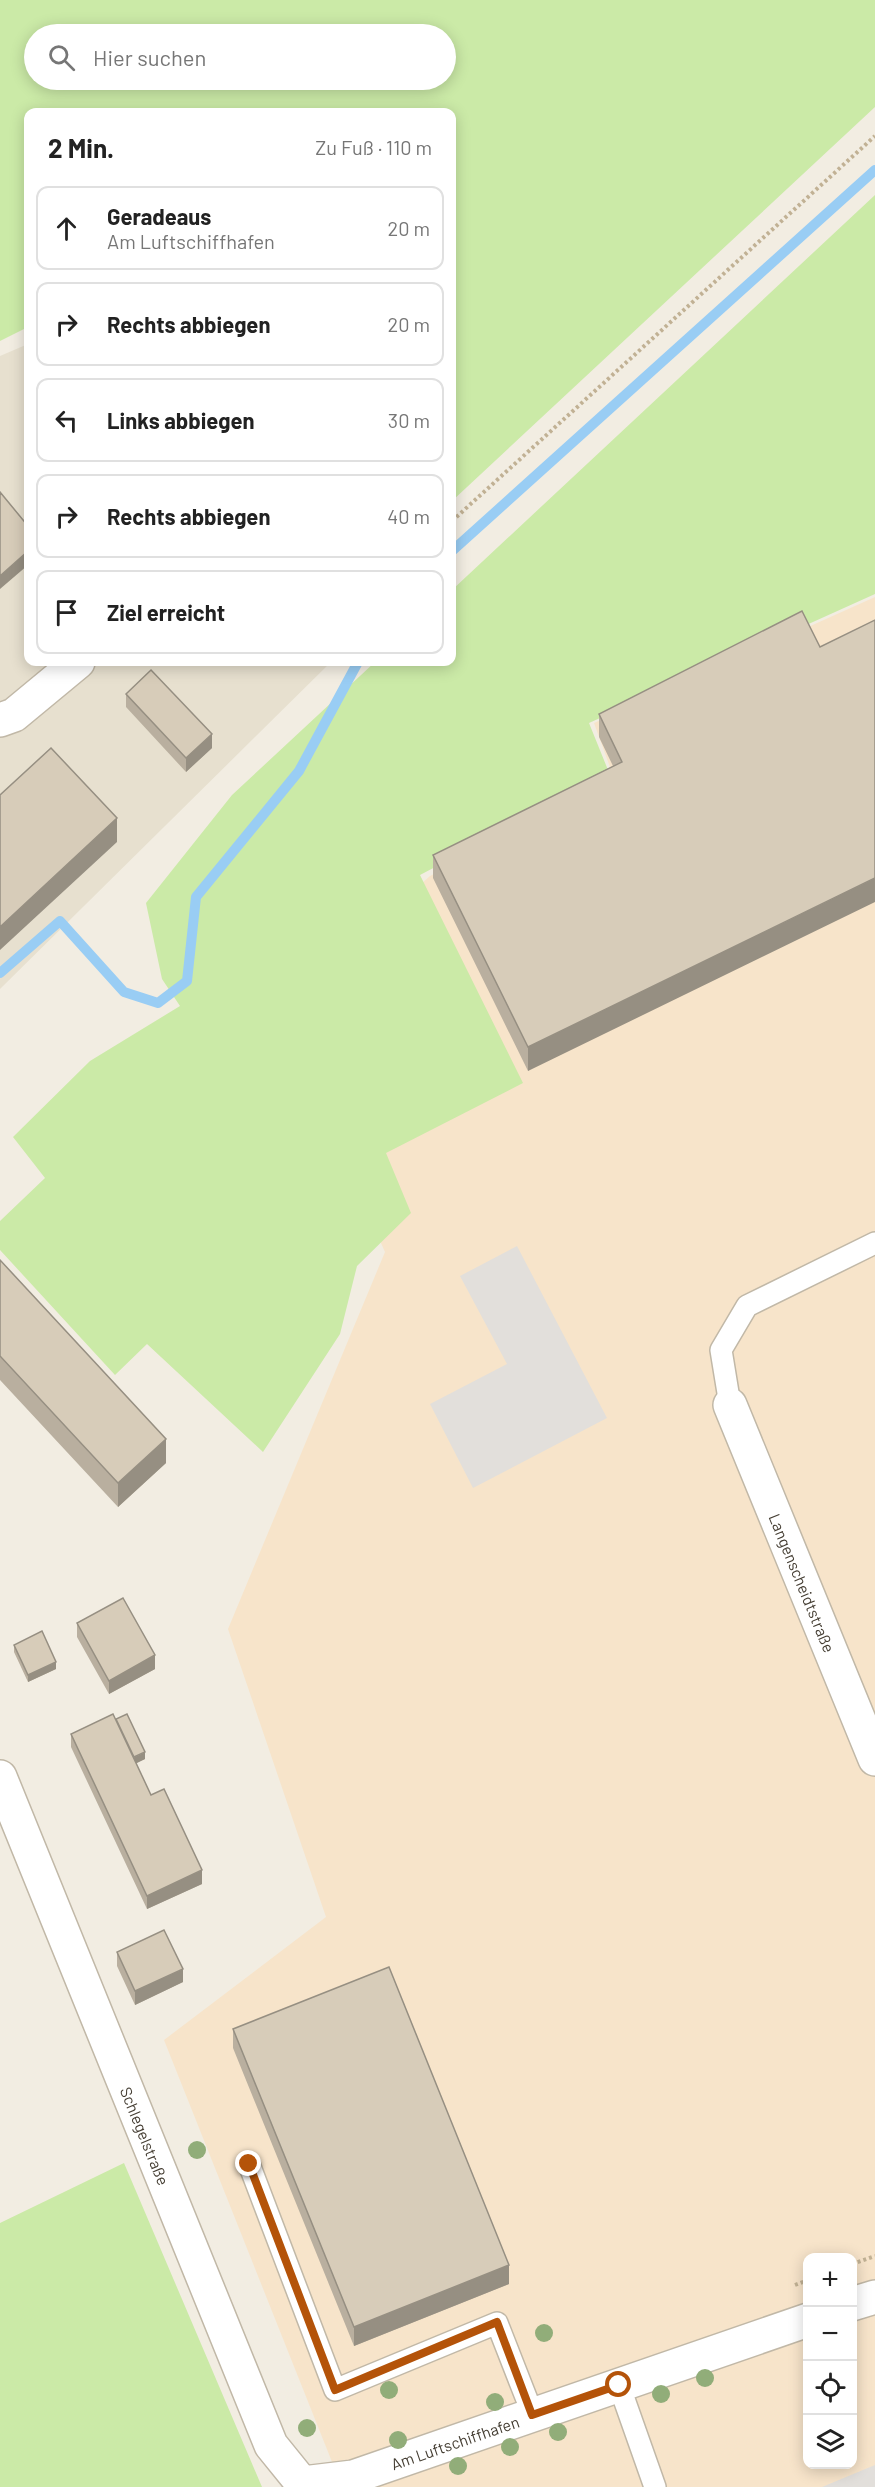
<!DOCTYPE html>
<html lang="de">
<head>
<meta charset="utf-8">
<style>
  body { margin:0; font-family:Barlow,sans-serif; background:#f2f2f2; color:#222 }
  .controls { position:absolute; right:18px; bottom:18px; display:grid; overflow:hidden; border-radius:12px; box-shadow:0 3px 15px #0003 }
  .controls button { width:54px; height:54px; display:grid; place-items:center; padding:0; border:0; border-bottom:2px solid #e0e0e0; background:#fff; color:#222; font:30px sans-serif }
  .stop { position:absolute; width:18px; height:18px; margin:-14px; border:4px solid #b45309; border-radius:50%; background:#fff }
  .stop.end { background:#b45309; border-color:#fff; box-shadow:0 2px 6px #0008 }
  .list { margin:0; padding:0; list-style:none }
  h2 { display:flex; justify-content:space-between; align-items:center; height:78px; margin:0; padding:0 24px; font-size:26px }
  h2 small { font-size:20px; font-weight:400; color:#767676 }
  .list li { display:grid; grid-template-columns:39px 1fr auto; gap:18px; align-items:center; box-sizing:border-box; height:84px; margin:0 12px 12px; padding:0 12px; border:2px solid #e0e0e0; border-radius:12px }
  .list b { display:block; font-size:22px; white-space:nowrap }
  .list p { margin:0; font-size:20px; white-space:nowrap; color:#767676 }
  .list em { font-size:20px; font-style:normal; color:#767676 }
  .icon { flex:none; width:33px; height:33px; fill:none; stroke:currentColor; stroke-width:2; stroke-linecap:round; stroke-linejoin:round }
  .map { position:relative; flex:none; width:875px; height:2487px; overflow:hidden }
  .search { position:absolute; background:#fff; box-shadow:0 3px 15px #0003; left:24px; top:24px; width:432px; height:66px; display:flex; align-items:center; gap:15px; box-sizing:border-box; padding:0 21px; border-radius:33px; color:#767676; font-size:22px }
  .panel { position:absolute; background:#fff; box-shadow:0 3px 15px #0003; left:24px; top:108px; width:432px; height:558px; border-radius:12px }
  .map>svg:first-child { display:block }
  .residential { fill:#e7e0cf }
  .commercial { fill:#f7e4ca; fill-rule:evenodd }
  .green { fill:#cbeaa7; fill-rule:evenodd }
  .parking { fill:#e2dfdb }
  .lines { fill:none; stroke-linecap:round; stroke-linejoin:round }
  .stream { stroke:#99cdf4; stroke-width:10 }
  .lane-casing { stroke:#c1b8a7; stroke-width:24 }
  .street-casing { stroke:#c1b8a7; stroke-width:36 }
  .path { stroke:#c1b194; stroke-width:4; stroke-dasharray:3 3; stroke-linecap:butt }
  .lane { stroke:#fff; stroke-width:21 }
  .street { stroke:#fff; stroke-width:33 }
  .tree { fill:#91ad79 }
  .wall { fill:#b9af9f }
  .shaded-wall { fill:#968f82 }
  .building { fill:#d7ccb9; stroke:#968f82; stroke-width:1.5 }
  .route { stroke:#b45309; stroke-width:8 }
  .labels { text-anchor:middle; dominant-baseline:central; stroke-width:4.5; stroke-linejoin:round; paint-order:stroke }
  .street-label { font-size:16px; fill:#443d32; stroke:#fff }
</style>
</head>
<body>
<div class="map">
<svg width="875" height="2487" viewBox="0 0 875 2487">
  <rect width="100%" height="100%" fill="#f2ede2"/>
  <path class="residential" d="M 28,344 L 28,662 L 331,662 L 0,989 L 0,356 Z"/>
  <path class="commercial" d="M 875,597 L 875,2487 L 342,2487 L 164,2040 L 326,1917 L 228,1629 L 385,1252 L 277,1011 L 430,876 L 615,781 L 594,723 ZM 808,2258 L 852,2258 L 852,2464 L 808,2464 Z"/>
  <path class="green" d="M 0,0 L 875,0 L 875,107 L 452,501 L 452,112 L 28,112 L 28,327 L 0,341 ZM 446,34 L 446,80 L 34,80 L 34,34 Z
    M 875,195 L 875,594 L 589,723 L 610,775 L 420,875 L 523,1083 L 386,1153 L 411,1213 L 357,1266 L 340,1334 L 263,1452 L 147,1344 L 115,1375 L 0,1250 L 0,1221 L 45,1178 L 13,1137 L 90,1061 L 180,1006 L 162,979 L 146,903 L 232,795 L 375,662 L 452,662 L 452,590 Z
    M 124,2163 L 262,2487 L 0,2487 L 0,2223 Z"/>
  <path class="parking" d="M 517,1246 L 607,1418 L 473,1488 L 430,1404 L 507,1364 L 460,1276 Z
    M 875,2465 L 875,2487 L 822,2487 Z"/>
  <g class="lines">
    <path class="stream" d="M 452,551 L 875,170
      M 0,973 L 60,921 L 124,992 L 158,1003 L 187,981 L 196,897 L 299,771 L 358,662"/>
    <g class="lane-casing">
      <path id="lane" d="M 730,1405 L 721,1350 L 747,1306 L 875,1243
        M 249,2164 L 335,2390 L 497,2323 L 533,2415
        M 619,2385 L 655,2487"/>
    </g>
    <g class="street-casing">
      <g id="street">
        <path d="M 0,720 L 14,715 L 78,662"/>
        <path id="s1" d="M 730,1405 L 875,1759"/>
        <path id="s2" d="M 0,1777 L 271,2445 L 305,2487"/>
        <path d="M 852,2304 L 875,2297"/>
        <path id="s3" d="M 303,2483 L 353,2477 L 808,2320"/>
      </g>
    </g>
    <path class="path" d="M 452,521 L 875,136
      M 852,2264 L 875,2256
      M 795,2285 L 808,2280"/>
    <use href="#lane" class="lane"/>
    <use href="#street" class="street"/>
  </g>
  <g class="tree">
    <circle cx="197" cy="2150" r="9"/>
    <circle cx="544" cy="2333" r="9"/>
    <circle cx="705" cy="2378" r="9"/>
    <circle cx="389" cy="2390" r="9"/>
    <circle cx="661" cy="2394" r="9"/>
    <circle cx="495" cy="2402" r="9"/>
    <circle cx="307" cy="2428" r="9"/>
    <circle cx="558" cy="2432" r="9"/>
    <circle cx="398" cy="2440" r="9"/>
    <circle cx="510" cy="2447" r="9"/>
    <circle cx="458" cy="2466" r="9"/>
  </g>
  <path class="wall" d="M 802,611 L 528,1071 L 433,878 L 433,855 L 613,766 L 599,737 L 599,714 Z
    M 126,694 L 212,748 L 186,772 L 126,707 Z
    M 0,1260 L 166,1463 L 118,1507 L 0,1380 Z
    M 77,1623 L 155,1669 L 109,1694 L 77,1637 Z
    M 14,1645 L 56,1669 L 28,1682 L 14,1652 Z
    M 71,1734 L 145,1759 L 136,1763 L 151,1795 L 202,1884 L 147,1909 L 71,1747 Z
    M 117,1952 L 183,1982 L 135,2005 L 117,1966 Z
    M 233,2029 L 509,2284 L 354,2346 L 233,2048 Z"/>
  <path class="shaded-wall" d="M 28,551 L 28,565 L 0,589 L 0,576 Z
    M 212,734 L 212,748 L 186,772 L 186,758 Z
    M 117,818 L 117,842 L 0,950 L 0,927 Z
    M 875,878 L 875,902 L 528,1071 L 528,1047 Z
    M 166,1439 L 166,1463 L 118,1507 L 118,1483 Z
    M 155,1655 L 155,1669 L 109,1694 L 109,1681 Z
    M 56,1662 L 56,1669 L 28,1682 L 28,1675 Z
    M 145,1752 L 145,1759 L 131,1766 L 131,1759 Z
    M 202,1870 L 202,1884 L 147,1909 L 147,1896 Z
    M 183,1969 L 183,1982 L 135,2005 L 135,1991 Z
    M 509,2265 L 509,2284 L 354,2346 L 354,2327 Z"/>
  <path class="building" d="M 0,492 L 28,526 L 28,551 L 0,576 Z
    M 802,611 L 820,647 L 875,620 L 875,878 L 528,1047 L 433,855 L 622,762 L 599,714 Z
    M 151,670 L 212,734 L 186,758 L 126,694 Z
    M 51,748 L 117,818 L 0,927 L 0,795 Z
    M 0,1260 L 166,1439 L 118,1483 L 0,1356 Z
    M 123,1598 L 155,1655 L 109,1681 L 77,1623 Z
    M 42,1631 L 56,1662 L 28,1675 L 14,1645 Z
    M 113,1714 L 151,1795 L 164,1789 L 202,1870 L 147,1896 L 71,1734 Z
    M 127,1714 L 145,1752 L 134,1757 L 116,1719 Z
    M 164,1930 L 183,1969 L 135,1991 L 117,1952 Z
    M 389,1967 L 509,2265 L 354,2327 L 233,2029 Z"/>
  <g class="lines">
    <path class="route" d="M 249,2164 L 335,2390 L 497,2322 L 532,2415 L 619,2385"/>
  </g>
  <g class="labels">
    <g class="street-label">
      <text stroke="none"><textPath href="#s1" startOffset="192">Langenscheidtstraße</textPath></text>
      <text stroke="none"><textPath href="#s2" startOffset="387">Schlegelstraße</textPath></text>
      <text stroke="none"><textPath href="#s3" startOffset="158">Am Luftschiffhafen</textPath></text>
    </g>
  </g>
</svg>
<div class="controls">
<button>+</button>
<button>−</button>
<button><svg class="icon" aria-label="locate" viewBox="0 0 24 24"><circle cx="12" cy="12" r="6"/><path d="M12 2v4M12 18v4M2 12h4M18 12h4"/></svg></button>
<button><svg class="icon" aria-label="layers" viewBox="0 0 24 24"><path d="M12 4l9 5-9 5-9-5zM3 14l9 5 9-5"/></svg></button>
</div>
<div class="stop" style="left:619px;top:2385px"></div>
<div class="stop end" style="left:249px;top:2164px"></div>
<div class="search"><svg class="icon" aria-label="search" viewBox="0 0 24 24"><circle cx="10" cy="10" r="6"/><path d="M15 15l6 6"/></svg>Hier suchen</div>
<section class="panel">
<h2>2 Min.<small>Zu Fuß · 110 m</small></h2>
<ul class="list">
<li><svg class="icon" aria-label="ahead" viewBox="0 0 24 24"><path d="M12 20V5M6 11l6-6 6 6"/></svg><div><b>Geradeaus</b><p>Am Luftschiffhafen</p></div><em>20 m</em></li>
<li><svg class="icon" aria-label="right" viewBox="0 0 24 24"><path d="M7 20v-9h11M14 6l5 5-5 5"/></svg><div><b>Rechts abbiegen</b></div><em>20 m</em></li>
<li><svg class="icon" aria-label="left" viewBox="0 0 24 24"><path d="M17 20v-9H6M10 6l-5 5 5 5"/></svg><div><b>Links abbiegen</b></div><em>30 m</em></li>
<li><svg class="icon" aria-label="right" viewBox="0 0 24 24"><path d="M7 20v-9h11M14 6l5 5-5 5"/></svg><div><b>Rechts abbiegen</b></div><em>40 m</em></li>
<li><svg class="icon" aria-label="arrive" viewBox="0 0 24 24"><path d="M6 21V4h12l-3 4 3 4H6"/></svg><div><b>Ziel erreicht</b></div></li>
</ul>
</section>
</div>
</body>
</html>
